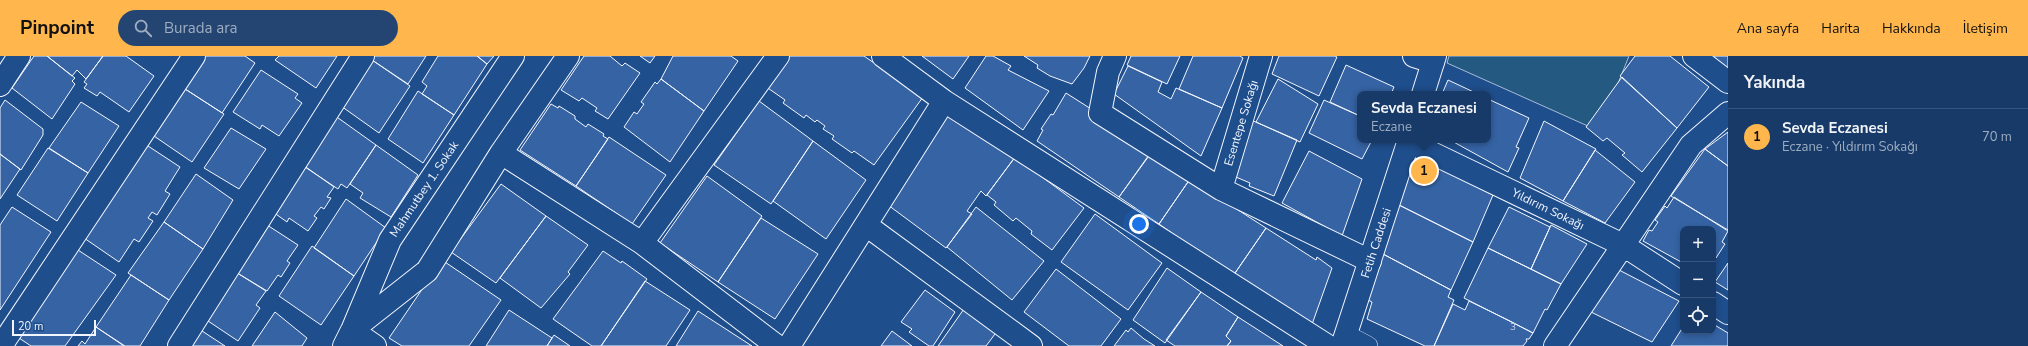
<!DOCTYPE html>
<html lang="tr">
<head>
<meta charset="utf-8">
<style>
  body { margin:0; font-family:"Nunito Sans",sans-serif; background:#244571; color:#f1f3f6 }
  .controls { position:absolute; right:12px; bottom:12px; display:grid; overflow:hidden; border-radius:8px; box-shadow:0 2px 6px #0003 }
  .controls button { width:36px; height:36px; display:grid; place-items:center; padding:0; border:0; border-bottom:1px solid #36547d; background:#173a69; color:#f1f3f6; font:20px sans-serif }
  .scale { position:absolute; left:12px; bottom:10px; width:84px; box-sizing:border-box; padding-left:4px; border:2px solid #f2f6ff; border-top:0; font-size:11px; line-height:14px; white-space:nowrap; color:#f2f6ff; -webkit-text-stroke:3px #1f4e8c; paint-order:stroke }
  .you { position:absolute; left:1139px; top:168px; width:14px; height:14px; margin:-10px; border:3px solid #fff; border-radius:50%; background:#1a73e8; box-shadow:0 0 0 6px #1a73e833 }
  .badge { display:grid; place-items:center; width:26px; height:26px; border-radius:50%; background:#ffb74d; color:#111; font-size:13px; font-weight:700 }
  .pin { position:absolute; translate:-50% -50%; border:2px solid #fff; box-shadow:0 1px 4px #0006 }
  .popup { position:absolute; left:1357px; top:35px; width:134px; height:52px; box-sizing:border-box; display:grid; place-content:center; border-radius:8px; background:#173a69; filter:drop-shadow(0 1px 3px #0005); font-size:13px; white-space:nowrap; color:#9eadc0 }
  .popup b { font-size:15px; color:#f1f3f6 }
  .popup::after { content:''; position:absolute; left:50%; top:100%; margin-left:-8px; border:8px solid transparent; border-top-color:#173a69 }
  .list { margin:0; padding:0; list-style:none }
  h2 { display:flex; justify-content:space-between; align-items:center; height:52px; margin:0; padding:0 16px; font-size:17px }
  h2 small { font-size:13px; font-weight:400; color:#9eadc0 }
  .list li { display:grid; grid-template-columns:26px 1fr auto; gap:12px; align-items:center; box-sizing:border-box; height:56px; padding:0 16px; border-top:1px solid #36547d }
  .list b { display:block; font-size:15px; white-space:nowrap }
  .list p { margin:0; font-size:13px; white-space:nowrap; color:#9eadc0 }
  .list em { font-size:13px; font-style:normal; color:#9eadc0 }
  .icon { flex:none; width:22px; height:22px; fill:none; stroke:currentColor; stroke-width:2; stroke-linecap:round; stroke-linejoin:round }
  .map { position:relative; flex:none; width:1728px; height:290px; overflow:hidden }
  header { display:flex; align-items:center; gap:24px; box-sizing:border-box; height:56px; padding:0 20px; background:#ffb74d; color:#111 }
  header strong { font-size:19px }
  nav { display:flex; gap:22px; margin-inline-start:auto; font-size:14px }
  .search { width:280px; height:36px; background:#244571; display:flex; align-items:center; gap:10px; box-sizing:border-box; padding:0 14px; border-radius:22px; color:#9eadc0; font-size:15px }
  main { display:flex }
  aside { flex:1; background:#173a69 }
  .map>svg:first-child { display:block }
  .green { fill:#245a82; stroke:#a8bbd7 }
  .building { fill:#3563a3; stroke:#f2f6ff }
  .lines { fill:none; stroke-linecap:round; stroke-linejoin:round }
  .pedestrian-casing { stroke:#f2f6ff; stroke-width:20 }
  .minor-casing { stroke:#f2f6ff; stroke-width:24 }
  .tertiary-casing { stroke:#f2f6ff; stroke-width:24 }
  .pedestrian { stroke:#1f4e8c; stroke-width:19 }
  .minor { stroke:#1f4e8c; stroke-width:22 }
  .tertiary { stroke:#1f4e8c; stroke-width:22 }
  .labels { text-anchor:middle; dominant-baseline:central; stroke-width:3; stroke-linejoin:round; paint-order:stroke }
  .number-label { font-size:10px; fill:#c3d1e8 }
  .street-label { font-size:12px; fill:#f2f6ff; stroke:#1f4e8c }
</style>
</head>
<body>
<header>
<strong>Pinpoint</strong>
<div class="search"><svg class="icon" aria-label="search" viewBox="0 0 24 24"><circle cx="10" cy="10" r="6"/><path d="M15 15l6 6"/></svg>Burada ara</div>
<nav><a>Ana sayfa</a><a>Harita</a><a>Hakkında</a><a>İletişim</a></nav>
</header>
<main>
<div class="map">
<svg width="1728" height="290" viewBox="0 0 1728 290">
  <rect width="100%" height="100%" fill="#1f4e8c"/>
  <path class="green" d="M 1449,0 L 1629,0 L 1599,75 L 1447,7 Z"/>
  <path class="building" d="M 34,0 L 47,0 L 75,22 L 72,25 L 75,28 L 52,63 L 12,32 Z
    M 47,0 L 103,0 L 86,23 L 77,14 L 72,20 Z
    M 103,0 L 126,0 L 154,20 L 129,56 L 100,36 L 97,40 L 84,32 L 87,28 L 84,26 Z
    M 202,0 L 245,0 L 255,7 L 222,57 L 182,31 Z
    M 279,0 L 337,0 L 316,32 L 275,4 Z
    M 374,0 L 426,0 L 408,28 L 372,4 Z
    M 438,0 L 477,0 L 487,8 L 454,59 L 422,38 L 427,30 L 422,26 Z
    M 477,0 L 494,0 L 487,8 Z
    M 584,0 L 610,0 L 622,10 L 625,7 L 640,17 L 608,63 L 595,55 L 597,52 L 582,42 L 579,45 L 561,34 Z
    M 640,0 L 655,0 L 650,7 Z
    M 673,0 L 731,0 L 738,5 L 704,55 L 661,23 Z
    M 787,0 L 864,0 L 923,41 L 874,109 L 854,95 L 852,97 L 832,83 L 834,80 L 823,73 L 825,70 L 817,64 L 815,66 L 806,59 L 804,62 L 783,47 L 785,44 L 765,30 Z
    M 922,0 L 969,0 L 953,23 Z
    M 986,0 L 993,0 L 1011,10 L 1008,14 L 1049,35 L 1023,74 L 965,32 Z
    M 1024,0 L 1090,0 L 1084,12 L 1072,28 L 1050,20 L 1037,12 L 1038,9 Z
    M 1131,0 L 1180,0 L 1167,28 L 1127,9 Z
    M 1193,0 L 1240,0 L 1243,2 L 1222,52 L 1179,33 Z
    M 1279,0 L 1335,0 L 1337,1 L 1319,40 L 1272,18 Z
    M 1635,0 L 1670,0 L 1709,31 L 1677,72 L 1620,20 Z
    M 1710,0 L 1728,0 L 1728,12 L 1709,1 Z
    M 372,4 L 410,30 L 379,77 L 341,50 Z
    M 1346,9 L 1394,31 L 1391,38 L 1360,38 L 1360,60 L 1330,46 Z
    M 1128,10 L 1162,26 L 1158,36 L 1171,43 L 1176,32 L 1222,52 L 1201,100 L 1114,38 Z
    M 261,14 L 298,38 L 295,42 L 302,47 L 279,80 L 262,69 L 260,73 L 233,56 Z
    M 1622,21 L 1677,72 L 1642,116 L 1622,99 L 1625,97 L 1607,82 L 1603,85 L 1586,71 Z
    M 661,23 L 704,55 L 670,106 L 624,71 L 634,56 L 637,58 L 644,48 L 641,46 L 655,26 L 657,28 Z
    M 1278,23 L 1318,48 L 1300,86 L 1256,66 Z
    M 1448,24 L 1478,38 L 1442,38 Z
    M 182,31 L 224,58 L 192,106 L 151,78 Z
    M 418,35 L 454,59 L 423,107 L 388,83 Z
    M 1066,37 L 1154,93 L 1119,141 L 1037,85 L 1043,74 L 1041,73 L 1051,58 L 1053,59 Z
    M 1488,43 L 1529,62 L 1516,91 L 1519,92 L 1508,116 L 1450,84 L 1488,84 Z
    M 5,44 L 43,73 L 43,79 L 21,114 L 0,98 L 0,52 Z
    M 1324,44 L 1360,60 L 1360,84 L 1372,84 L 1362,103 L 1309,77 Z
    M 759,45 L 813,85 L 771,148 L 714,109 Z
    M 81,46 L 119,70 L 88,117 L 49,92 Z
    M 551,48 L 558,52 L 559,50 L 575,60 L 575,63 L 586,71 L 588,68 L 604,78 L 603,80 L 608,83 L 576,130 L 520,94 Z
    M 952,53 L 1016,100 L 986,140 L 981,135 L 967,155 L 972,158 L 946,192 L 888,149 Z
    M 334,59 L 376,89 L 347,132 L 341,128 L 338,133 L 302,109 Z
    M 1251,64 L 1297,84 L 1274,140 L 1249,130 L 1250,127 L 1229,118 Z
    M 1544,65 L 1596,93 L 1563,145 L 1520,122 Z
    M 231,72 L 266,93 L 239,133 L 204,112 Z
    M 1728,76 L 1728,110 L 1705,93 Z
    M 609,81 L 666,119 L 632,168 L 576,130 Z
    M 813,85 L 866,124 L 826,183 L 773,145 Z
    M 145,88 L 180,111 L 165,135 L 170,138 L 157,159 L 152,156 L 148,162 L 153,165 L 139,186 L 134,183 L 119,206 L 84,182 Z
    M 376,89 L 418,119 L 391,161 L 360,142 L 363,137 L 350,128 Z
    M 48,92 L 88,117 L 57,165 L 17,139 Z
    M 1705,93 L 1728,110 L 1728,174 L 1671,140 Z
    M 1595,94 L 1635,126 L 1605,167 L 1563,145 Z
    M 1309,95 L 1362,123 L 1342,180 L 1282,147 Z
    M 1151,96 L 1190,123 L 1159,168 L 1119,141 Z
    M 0,98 L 20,113 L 0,143 Z
    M 1416,99 L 1493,139 L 1473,186 L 1399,149 Z
    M 1015,101 L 1084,152 L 1052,194 L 1031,178 L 1032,175 L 1016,162 L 1013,165 L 994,149 L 996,146 L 987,139 Z
    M 303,109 L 334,131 L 327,141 L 331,142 L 324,153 L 321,151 L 314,160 L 317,162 L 308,175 L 289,162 L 287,166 L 273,156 Z
    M 196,118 L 233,144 L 203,193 L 164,166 Z
    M 707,120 L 762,160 L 718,226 L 660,187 Z
    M 1190,123 L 1266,172 L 1233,220 L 1159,168 Z
    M 501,128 L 546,160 L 496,227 L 451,196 Z
    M 1674,141 L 1728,175 L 1722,186 L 1725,188 L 1716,202 L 1714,200 L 1713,202 L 1713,173 L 1683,173 L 1683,207 L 1643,185 L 1649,174 L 1652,175 L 1658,166 L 1655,164 L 1665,150 L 1667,152 Z
    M 346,143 L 386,172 L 354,220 L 314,192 Z
    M 1399,149 L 1473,186 L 1451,234 L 1383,198 Z
    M 12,151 L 51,176 L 0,254 L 0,169 Z
    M 976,151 L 1044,205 L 1012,244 L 947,191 Z
    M 1509,151 L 1550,171 L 1531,213 L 1488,192 Z
    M 1095,158 L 1162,207 L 1128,254 L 1061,206 Z
    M 546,160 L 588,189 L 568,216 L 570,218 L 541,252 L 500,222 Z
    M 761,162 L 818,198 L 775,263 L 718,226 Z
    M 164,166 L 203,193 L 169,244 L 128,217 Z
    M 264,167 L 298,189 L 287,205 L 290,207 L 281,221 L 278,219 L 267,235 L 234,215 Z
    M 1551,169 L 1587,188 L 1561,228 L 1531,213 Z
    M 1266,172 L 1316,204 L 1317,201 L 1332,212 L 1310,274 L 1233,220 Z
    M 312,190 L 354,220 L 321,269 L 279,240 Z
    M 1488,192 L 1561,228 L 1547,254 L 1545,253 L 1533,277 L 1464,242 Z
    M 78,194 L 116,219 L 65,290 L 31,290 L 16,280 Z
    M 603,195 L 621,207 L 622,205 L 647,223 L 601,290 L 592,290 L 553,263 Z
    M 1383,198 L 1451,234 L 1448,241 L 1454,244 L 1434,290 L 1425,290 L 1367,263 L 1372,246 L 1368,244 Z
    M 442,204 L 501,244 L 469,290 L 402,290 L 389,282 Z
    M 1728,207 L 1728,234 L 1715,226 Z
    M 1167,212 L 1201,236 L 1165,287 L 1133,264 Z
    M 1056,213 L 1121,263 L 1101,290 L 1069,290 L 1024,256 Z
    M 1619,214 L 1679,245 L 1652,286 L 1591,256 Z
    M 234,215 L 266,235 L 256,249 L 260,252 L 238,285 L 202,261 Z
    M 131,219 L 169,244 L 140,290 L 125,290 L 96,271 Z
    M 645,225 L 690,254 L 666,290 L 601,290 Z
    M 925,234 L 955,256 L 933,290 L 929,290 L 909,276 L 912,273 L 901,266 Z
    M 1201,236 L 1238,261 L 1226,280 L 1231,285 L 1227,290 L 1175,290 L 1166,284 Z
    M 1469,245 L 1508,264 L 1533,277 L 1529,283 L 1526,283 L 1527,285 L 1523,290 L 1434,290 L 1453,248 L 1465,254 Z
    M 966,250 L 998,274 L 986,290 L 938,290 Z
    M 509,254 L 552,282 L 547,290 L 486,290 Z
    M 698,255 L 752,290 L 676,290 Z
    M 275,256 L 307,282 L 302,290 L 252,290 Z
    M 1238,261 L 1283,290 L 1227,290 L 1231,285 L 1226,280 Z
    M 1713,268 L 1728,277 L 1728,290 L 1671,290 L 1683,271 L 1683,275 L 1713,275 Z
    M 96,271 L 124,290 L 78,290 L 82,285 L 85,288 Z
    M 196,271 L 225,290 L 183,290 Z
    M 1131,272 L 1144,283 L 1155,290 L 1114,290 L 1126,274 L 1128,276 Z
    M 892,275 L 912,290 L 881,290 Z
    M 554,279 L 570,290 L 547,290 Z"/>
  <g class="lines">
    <g class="pedestrian-casing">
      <path id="pedestrian" d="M 1347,279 L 1368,290"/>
    </g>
    <g class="minor-casing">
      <path id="minor" d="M 883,0 L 944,45 L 1328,290
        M 1115,0 L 1108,16 L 1100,57 L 1221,133 L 1370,205
        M 1414,0 L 1433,6
        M 1694,0 L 1728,26
        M 0,29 L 19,0
        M 1409,86 L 1623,189 L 1683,228
        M 501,97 L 642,187 L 777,290
        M 1221,133 L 1261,0
        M 866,169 L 1031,290
        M 642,187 L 778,0
        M 1713,247 L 1728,257
        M 353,272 L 390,184 L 513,0
        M 352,274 L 375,290
        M 1,290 L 194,0
        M 179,290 L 363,0
        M 344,290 L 352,274 L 427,215 L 501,97 L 568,0
        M 789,290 L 944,45
        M 1555,290 L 1691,89 L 1728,57"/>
    </g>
    <g class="tertiary-casing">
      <path id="tertiary" d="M 1423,38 L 1435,0
        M 1342,290 L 1409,84"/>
    </g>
    <use href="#pedestrian" class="pedestrian"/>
    <use href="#minor" class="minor"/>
    <use href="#tertiary" class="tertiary"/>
  </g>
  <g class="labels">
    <g class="number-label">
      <text x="1513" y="271">3</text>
    </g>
    <g class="street-label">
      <text transform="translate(1241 67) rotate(-73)">Esentepe Sokağı</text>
      <text transform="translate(424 133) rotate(-56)">Mahmutbey 1. Sokak</text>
      <text transform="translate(1548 153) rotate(26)">Yıldırım Sokağı</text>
      <text transform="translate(1376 187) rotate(-72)">Fetih Caddesi</text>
    </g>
  </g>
</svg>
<div class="controls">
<button>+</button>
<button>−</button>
<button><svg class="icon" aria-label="locate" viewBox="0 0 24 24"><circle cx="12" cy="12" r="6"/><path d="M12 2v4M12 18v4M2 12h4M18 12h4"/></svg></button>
</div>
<div class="scale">20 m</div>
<div class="you"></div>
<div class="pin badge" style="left:1424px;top:115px">1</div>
<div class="popup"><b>Sevda Eczanesi</b>Eczane</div>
</div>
<aside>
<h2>Yakında<small></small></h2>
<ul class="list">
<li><span class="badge">1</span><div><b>Sevda Eczanesi</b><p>Eczane · Yıldırım Sokağı</p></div><em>70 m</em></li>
</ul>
</aside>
</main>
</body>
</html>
